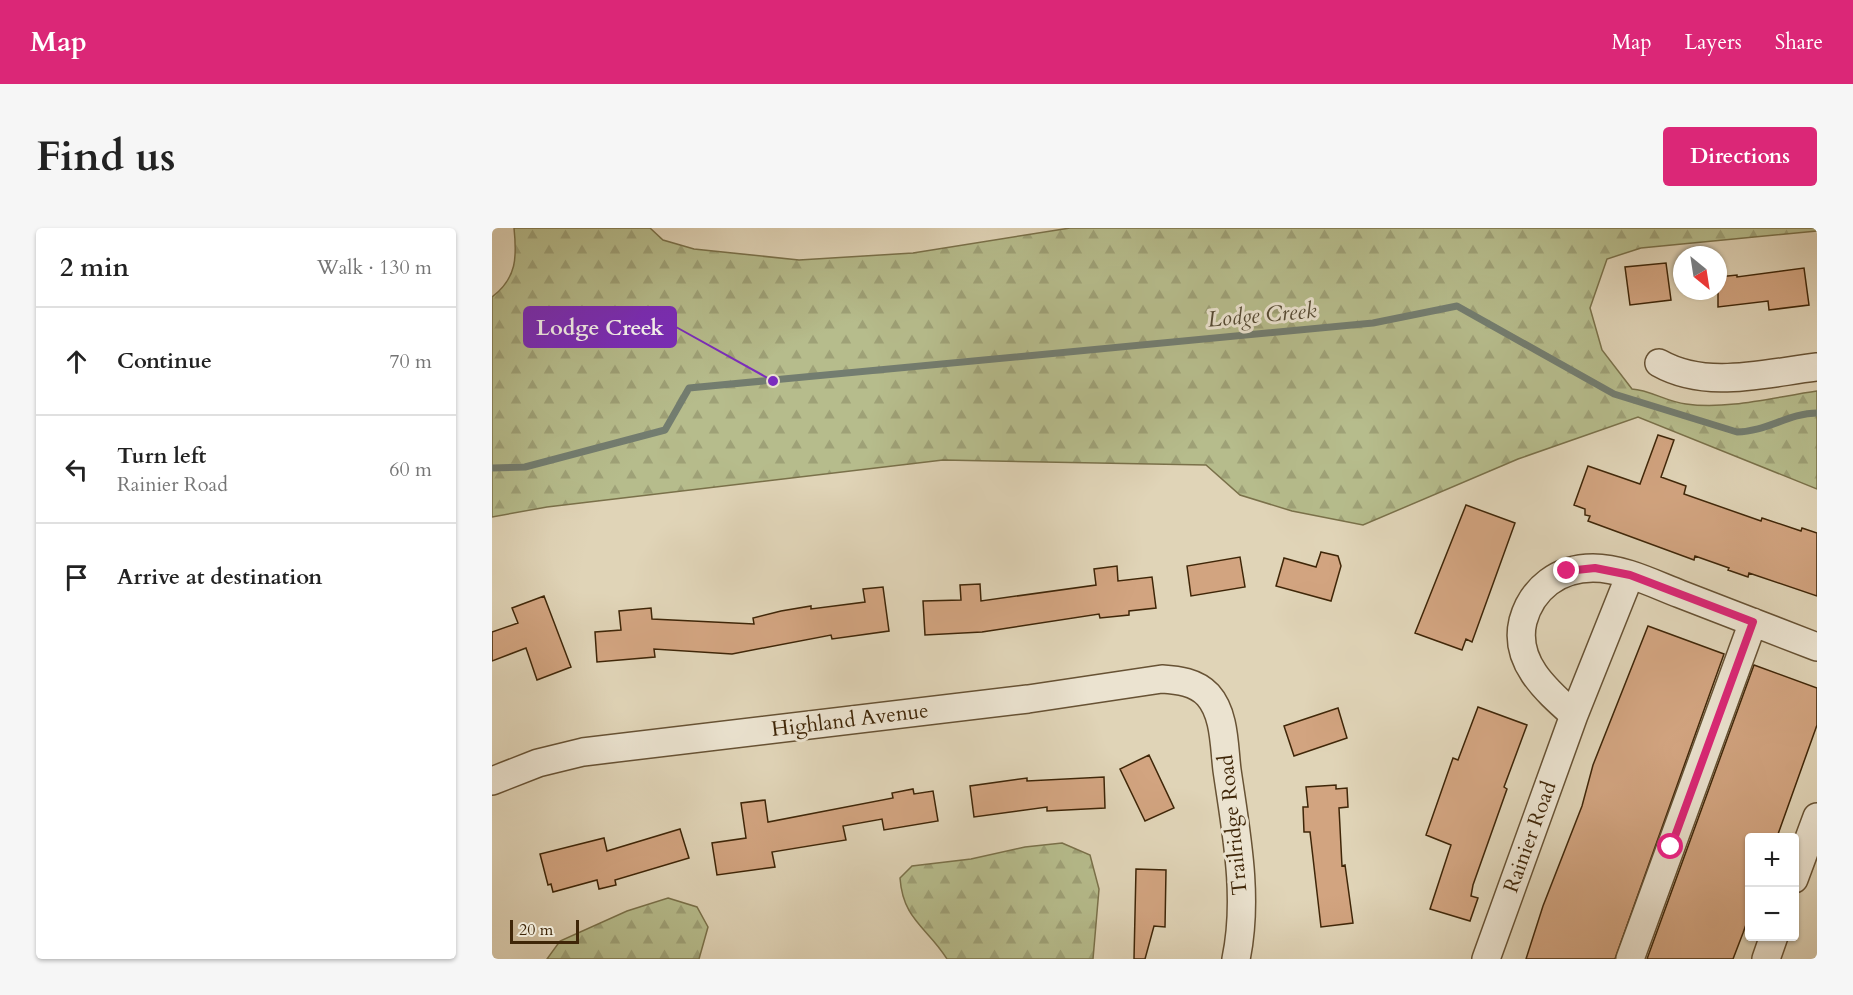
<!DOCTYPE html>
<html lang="en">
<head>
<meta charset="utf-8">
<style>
  body { margin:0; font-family:Cardo,serif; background:#f6f6f6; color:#222 }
  .controls { position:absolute; right:18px; bottom:18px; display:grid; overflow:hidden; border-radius:6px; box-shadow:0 2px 4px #0004 }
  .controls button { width:54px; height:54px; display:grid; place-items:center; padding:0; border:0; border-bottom:2px solid #e0e0e0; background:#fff; color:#222; font:30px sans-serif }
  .compass { position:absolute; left:1181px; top:18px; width:54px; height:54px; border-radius:50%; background:#fff; box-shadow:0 2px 4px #0004; rotate:150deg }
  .scale { position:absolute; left:18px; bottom:15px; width:69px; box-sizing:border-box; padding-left:6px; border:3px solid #3f2608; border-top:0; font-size:16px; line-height:21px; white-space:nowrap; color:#3f2608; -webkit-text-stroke:4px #ebe3d0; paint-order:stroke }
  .stop { position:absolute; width:18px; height:18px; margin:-14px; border:4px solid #db2777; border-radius:50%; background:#fff }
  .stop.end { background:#db2777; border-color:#fff; box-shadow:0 2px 6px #0008 }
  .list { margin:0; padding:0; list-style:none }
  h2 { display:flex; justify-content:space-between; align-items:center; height:78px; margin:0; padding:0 24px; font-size:26px }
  h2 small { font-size:20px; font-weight:400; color:#767676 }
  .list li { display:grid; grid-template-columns:39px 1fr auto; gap:18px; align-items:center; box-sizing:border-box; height:108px; padding:0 24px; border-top:2px solid #e0e0e0 }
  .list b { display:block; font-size:22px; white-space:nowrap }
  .list p { margin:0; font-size:20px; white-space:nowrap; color:#767676 }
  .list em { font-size:20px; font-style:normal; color:#767676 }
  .icon { flex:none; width:33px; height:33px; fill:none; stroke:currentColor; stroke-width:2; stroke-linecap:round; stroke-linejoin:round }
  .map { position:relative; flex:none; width:1325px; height:731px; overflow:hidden; border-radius:6px }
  header { display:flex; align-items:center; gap:36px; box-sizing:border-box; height:84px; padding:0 30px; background:#db2777; color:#fff }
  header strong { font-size:28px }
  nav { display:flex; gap:33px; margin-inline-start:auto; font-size:21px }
  .intro { display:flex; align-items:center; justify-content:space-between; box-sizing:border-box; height:144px; padding:0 36px }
  h1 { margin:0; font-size:42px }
  .button { padding:15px 27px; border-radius:6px; background:#db2777; color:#fff; font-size:21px; font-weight:700 }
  main { display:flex; gap:36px; padding:0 36px }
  aside { flex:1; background:#fff; border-radius:6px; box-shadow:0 2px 4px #0004 }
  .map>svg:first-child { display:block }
  .forest { fill:url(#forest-firs); stroke:#7a714a; stroke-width:1.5 }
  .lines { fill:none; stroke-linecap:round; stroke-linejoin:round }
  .stream { stroke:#737d70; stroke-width:7 }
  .building { fill:#d2a480; stroke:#3f2608; stroke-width:1.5 }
  .minor-casing { stroke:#675234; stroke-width:30 }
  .minor { stroke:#ebe3d0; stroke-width:27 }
  .route { stroke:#db2777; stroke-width:8 }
  .labels { text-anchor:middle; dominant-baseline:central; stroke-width:6; stroke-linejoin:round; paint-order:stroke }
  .street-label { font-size:21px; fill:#3f2608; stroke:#ebe3d0 }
  .water-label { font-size:22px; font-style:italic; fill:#554a33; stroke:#ebe3d0 }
  .leader { fill:none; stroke:#7b2cbf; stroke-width:2 }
  .callout-dot { fill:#7b2cbf; stroke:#ebe3d0; stroke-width:2 }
  .callout { fill:#7b2cbf; stroke:#7b2cbf; stroke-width:2 }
  .callout-label { font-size:22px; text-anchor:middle; font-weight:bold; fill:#fff }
</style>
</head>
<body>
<header>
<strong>Map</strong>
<nav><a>Map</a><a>Layers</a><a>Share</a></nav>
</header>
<div class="intro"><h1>Find us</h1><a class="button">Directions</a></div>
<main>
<aside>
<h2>2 min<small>Walk · 130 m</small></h2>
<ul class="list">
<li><svg class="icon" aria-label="ahead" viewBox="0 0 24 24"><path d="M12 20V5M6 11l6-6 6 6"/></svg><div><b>Continue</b></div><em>70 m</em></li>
<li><svg class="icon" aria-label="left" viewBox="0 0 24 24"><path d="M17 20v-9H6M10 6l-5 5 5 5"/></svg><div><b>Turn left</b><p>Rainier Road</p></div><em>60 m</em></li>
<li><svg class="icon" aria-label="arrive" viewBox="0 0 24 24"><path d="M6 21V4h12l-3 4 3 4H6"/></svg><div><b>Arrive at destination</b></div></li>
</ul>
</aside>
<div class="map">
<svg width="1325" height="731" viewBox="0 0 1325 731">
  <defs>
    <pattern id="forest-firs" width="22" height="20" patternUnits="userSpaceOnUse" patternTransform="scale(1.5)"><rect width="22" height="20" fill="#b6bc8c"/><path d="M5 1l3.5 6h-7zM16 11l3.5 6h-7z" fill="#9ea177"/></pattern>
  </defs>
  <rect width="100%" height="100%" fill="#e0d4b7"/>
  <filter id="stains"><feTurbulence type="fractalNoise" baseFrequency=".00333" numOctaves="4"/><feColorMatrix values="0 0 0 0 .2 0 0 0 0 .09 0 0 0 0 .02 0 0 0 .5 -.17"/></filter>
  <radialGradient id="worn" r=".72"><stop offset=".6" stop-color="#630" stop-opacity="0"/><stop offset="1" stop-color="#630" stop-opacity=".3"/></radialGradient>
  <path class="forest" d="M 22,0 L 158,0 L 171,12 L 202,21 L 307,32 L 421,25 L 578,0 L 1325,0 L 1325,3 L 1149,20 L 1115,31 L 1098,80 L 1110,122 L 1140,161 C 1158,162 1175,174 1194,176 C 1236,182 1283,169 1325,163 L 1325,261 L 1146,189 L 1026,231 L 871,297 L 800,283 L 748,267 L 714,237 L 451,232 L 55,279 L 0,289 L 0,69 C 25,50 25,29 22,0 Z
    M 570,615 L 598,627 L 607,661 L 601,731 L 455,731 C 435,699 411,692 408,650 L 420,638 L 479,631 L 533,619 Z
    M 176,670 L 205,679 L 216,699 L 207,731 L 55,731 L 68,713 L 135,683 Z"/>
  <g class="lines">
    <path class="stream" d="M 0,240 L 33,239 L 173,202 L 197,160 L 881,95 L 965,78 L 1122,166 L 1245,204 C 1274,204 1297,185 1325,185"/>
  </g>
  <path class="building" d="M 1174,35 L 1179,72 L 1138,77 L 1133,39 Z
    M 1312,40 L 1317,77 L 1277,82 L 1276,73 L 1226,79 L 1226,49 L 1245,47 L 1245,49 Z
    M 1166,207 L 1182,212 L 1169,249 L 1194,258 L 1192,266 L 1269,293 L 1270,290 L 1309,303 L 1310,300 L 1325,305 L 1325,368 L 1257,345 L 1256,349 L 1236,342 L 1237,340 L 1203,328 L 1202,332 L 1096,293 L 1098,288 L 1093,287 L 1093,281 L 1082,277 L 1096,238 L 1148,256 Z
    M 974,277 L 1023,295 L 980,414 L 974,411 L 970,422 L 923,405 Z
    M 829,324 L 846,328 L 849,338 L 839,373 L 784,358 L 792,330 L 824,339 Z
    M 748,329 L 753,359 L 699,368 L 695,338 Z
    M 625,338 L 626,353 L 660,349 L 664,380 L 637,383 L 637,387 L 608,390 L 607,386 L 490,404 L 433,407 L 431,373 L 469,372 L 468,357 L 488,356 L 489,373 L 604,357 L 602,341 Z
    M 391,359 L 397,403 L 340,411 L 339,407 L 240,426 L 162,421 L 163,429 L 105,434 L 103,404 L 129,402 L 127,383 L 159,380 L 160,391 L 262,396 L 261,390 L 289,383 L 319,378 L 319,381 L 373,374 L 371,361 Z
    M 52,368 L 79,439 L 45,452 L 34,420 L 0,433 L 0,404 L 26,395 L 20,380 Z
    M 1156,398 L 1232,426 L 1123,731 L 1034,731 L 1051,678 L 1090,578 L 1101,537 Z
    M 1262,437 L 1325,460 L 1325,497 L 1285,609 L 1257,609 L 1257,688 L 1251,705 L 1241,731 L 1155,731 Z
    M 986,479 L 1035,497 L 1012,559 L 1015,561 L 981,657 L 979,668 L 986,670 L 978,693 L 938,681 L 959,617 L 934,607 L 961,530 L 966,532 Z
    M 846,480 L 855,510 L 802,528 L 792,498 Z
    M 657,527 L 682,580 L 653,593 L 628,541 Z
    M 612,549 L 613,580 L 555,583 L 555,579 L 482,589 L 478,558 L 535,550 L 535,553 Z
    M 844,557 L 844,561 L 855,560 L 856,579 L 847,580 L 850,638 L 853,637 L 861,695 L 829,699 L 818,604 L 812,604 L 811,579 L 816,579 L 814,559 Z
    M 421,561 L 422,566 L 441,563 L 446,593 L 392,602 L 390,591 L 351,598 L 354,612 L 280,624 L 283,639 L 225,647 L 220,615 L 254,610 L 249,575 L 273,572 L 276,594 L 401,570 L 400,565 Z
    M 188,601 L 197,630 L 123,652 L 124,657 L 107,661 L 105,652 L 61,664 L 59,656 L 56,657 L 48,626 L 112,610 L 115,623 Z
    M 644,641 L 674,642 L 673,699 L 662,698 L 653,731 L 642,731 Z"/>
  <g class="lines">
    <g class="minor-casing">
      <path id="minor" d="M 1167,135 C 1215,162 1273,145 1325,139
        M 1082,487 C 1055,463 1021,434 1031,393 C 1040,360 1067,340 1101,340 C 1131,340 1162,356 1188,366 C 1234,384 1279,401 1325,419
        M 0,553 L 46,535 L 91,524 L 536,471 L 670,451 C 686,452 704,454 716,467 C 733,486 732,518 735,542 C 744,604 757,669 744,731
        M 1302,651 L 1325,589
        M 994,731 L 1082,487 L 1138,347
        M 1138,731 L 1261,394
        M 1274,731 L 1282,708"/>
    </g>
    <use href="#minor" class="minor"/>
  </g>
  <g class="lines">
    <path class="route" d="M 1075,343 L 1103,340 L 1138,347 L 1261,394 L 1179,619"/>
  </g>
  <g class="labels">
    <g class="street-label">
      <text transform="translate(358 492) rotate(-7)">Highland Avenue</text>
      <text transform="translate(741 597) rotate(-96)">Trailridge Road</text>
      <text transform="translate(1038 609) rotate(-70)">Rainier Road</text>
    </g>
    <g class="water-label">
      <text transform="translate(770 87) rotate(-5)">Lodge Creek</text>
    </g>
  </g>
  <path class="leader" d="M281 153L184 99"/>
  <circle class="callout-dot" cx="281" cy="153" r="6"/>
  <rect class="callout" x="32" y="79" width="152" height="40" rx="6"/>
  <g class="callout-label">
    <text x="108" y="107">Lodge Creek</text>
  </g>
  <rect width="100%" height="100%" filter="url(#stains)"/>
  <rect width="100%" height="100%" fill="url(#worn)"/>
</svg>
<div class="controls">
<button>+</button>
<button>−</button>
</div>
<svg class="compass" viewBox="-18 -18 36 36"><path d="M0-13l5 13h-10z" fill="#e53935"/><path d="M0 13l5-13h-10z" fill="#767676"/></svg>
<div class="scale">20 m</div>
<div class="stop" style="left:1179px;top:619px"></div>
<div class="stop end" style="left:1075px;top:343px"></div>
</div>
</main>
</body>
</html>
